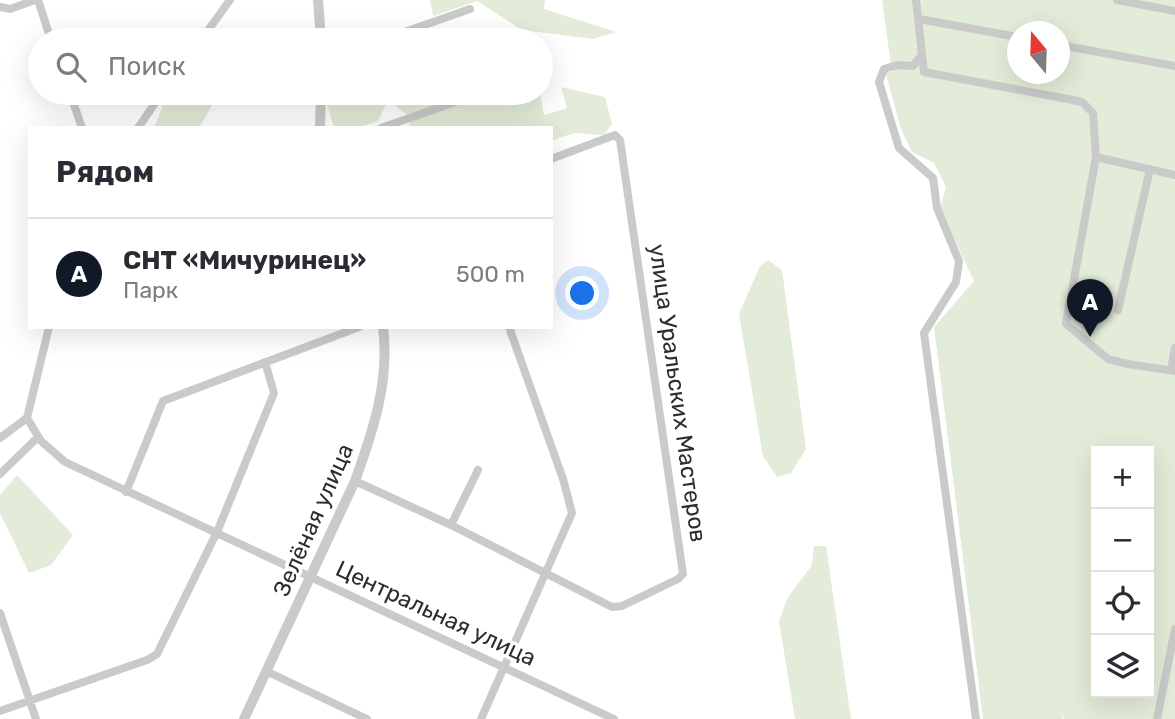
<!DOCTYPE html>
<html lang="ru">
<head>
<meta charset="utf-8">
<style>
  body { margin:0; font-family:Rubik,sans-serif; background:#f2f2f3; color:#2b2b33 }
  .controls { position:absolute; right:21px; bottom:21px; display:grid; overflow:hidden; border-radius:0px; box-shadow:0 7px 28px #0002 }
  .controls button { width:63px; height:63px; display:grid; place-items:center; padding:0; border:0; border-bottom:2px solid #e1e1e2; background:#fff; color:#2b2b33; font:35px sans-serif }
  .compass { position:absolute; left:1007px; top:21px; width:63px; height:63px; border-radius:50%; background:#fff; box-shadow:0 7px 28px #0002; rotate:341deg }
  .you { position:absolute; left:583px; top:294px; width:24px; height:24px; margin:-18px; border:5px solid #fff; border-radius:50%; background:#1a73e8; box-shadow:0 0 0 10px #1a73e833 }
  .badge { display:grid; place-items:center; width:46px; height:46px; border-radius:50%; background:#111827; color:#fff; font-size:23px; font-weight:700 }
  .pin { position:absolute; translate:-50% -58px; filter:drop-shadow(0 2px 4px #0008) }
  .pin::after { content:''; position:absolute; top:37px; width:24px; height:21px; background:inherit; clip-path:polygon(0 0,100% 0,50% 100%) }
  .list { margin:0; padding:0; list-style:none }
  h2 { display:flex; justify-content:space-between; align-items:center; height:91px; margin:0; padding:0 28px; font-size:30px }
  h2 small { font-size:23px; font-weight:400; color:#7c7c81 }
  .list li { display:grid; grid-template-columns:46px 1fr auto; gap:21px; align-items:center; box-sizing:border-box; height:112px; padding:0 28px; border-top:2px solid #e1e1e2 }
  .list b { display:block; font-size:26px; white-space:nowrap }
  .list p { margin:0; font-size:23px; white-space:nowrap; color:#7c7c81 }
  .list em { font-size:23px; font-style:normal; color:#7c7c81 }
  .icon { flex:none; width:38px; height:38px; fill:none; stroke:currentColor; stroke-width:2; stroke-linecap:round; stroke-linejoin:round }
  .map { position:relative; flex:none; width:1175px; height:719px; overflow:hidden }
  .search { position:absolute; background:#fff; box-shadow:0 7px 28px #0002; left:28px; top:28px; width:525px; height:77px; display:flex; align-items:center; gap:18px; box-sizing:border-box; padding:0 24px; border-radius:38px; color:#7c7c81; font-size:26px }
  .panel { position:absolute; background:#fff; box-shadow:0 7px 28px #0002; left:28px; top:126px; width:525px; height:203px; border-radius:0px }
  .map>svg:first-child { display:block }
  .green { fill:#e2ecd8; fill-rule:evenodd }
  .lines { fill:none; stroke-linecap:round; stroke-linejoin:round }
  .minor { stroke:#cacaca; stroke-width:8 }
  .tertiary { stroke:#cacaca; stroke-width:10 }
  .labels { text-anchor:middle; dominant-baseline:central; stroke-width:7; stroke-linejoin:round; paint-order:stroke }
  .street-label { font-size:23px; fill:#2d2d2d; stroke:#fff }
</style>
</head>
<body>
<div class="map">
<svg width="1175" height="719" viewBox="0 0 1175 719">
  <rect width="100%" height="100%" fill="#fff"/>
  <path class="green" d="M 430,0 L 545,0 L 544,9 L 616,32 L 593,39 L 522,30 L 477,1 L 433,16 Z
    M 882,0 L 1175,0 L 1175,719 L 1064,719 L 1062,710 L 1063,719 L 983,719 L 934,327 L 974,281 L 940,208 L 946,187 L 934,163 L 912,152 L 901,129 L 885,71 L 892,72 ZM 1018,32 L 1060,32 L 1060,74 L 1018,74 ZM 1096,451 L 1149,451 L 1149,693 L 1096,693 Z
    M 561,87 L 605,97 L 612,124 L 604,135 L 574,133 L 551,141 L 551,128 L 409,128 L 411,118 L 388,100 L 378,121 L 358,128 L 334,128 L 326,101 L 349,93 L 476,93 L 478,100 L 498,93 L 540,93 L 544,115 L 567,108 Z
    M 168,93 L 219,93 L 199,128 L 154,128 Z
    M 768,260 L 782,270 L 806,449 L 791,473 L 777,477 L 763,456 L 739,314 L 760,266 Z
    M 17,475 L 73,535 L 51,565 L 29,573 L 0,513 L 0,495 Z
    M 814,546 L 826,546 L 851,719 L 795,719 L 779,621 L 788,597 L 812,565 Z"/>
  <g class="lines">
    <path class="minor" d="M 38,0 L 51,40
      M 916,0 L 924,72 L 1068,99 L 1082,102 L 1093,113 L 1096,157 L 1066,324 L 1108,359 L 1128,364 L 1175,371
      M 1117,0 L 1175,11
      M 0,7 L 10,9 L 35,0
      M 919,19 L 1018,37
      M 201,40 L 230,0
      M 382,40 L 470,9
      M 1060,45 L 1175,66
      M 921,56 L 913,66 L 897,65 L 884,69 L 879,82 L 899,148 L 933,178 L 937,208 L 959,261 L 956,282 L 924,333 L 976,719
      M 70,93 L 82,128
      M 138,128 L 162,93
      M 381,128 L 481,93
      M 1096,157 L 1175,175
      M 1118,310 L 1150,169
      M 1171,370 L 1175,348
      M 27,418 L 41,441 L 65,462 L 614,719
      M 0,438 L 27,418 L 49,327
      M 0,474 L 38,437
      M 355,481 L 451,525 L 612,607 L 622,606 L 678,579 L 683,574 L 620,140 L 615,135 L 551,159
      M 126,492 L 163,401 L 359,327
      M 451,525 L 478,470
      M 0,613 L 36,719
      M 266,671 L 367,719
      M 0,711 L 147,660 L 157,654 L 217,532 L 274,393 L 265,362
      M 481,719 L 572,513 L 563,479 L 509,327
      M 1157,719 L 1175,629"/>
    <path class="tertiary" d="M 318,0 L 321,40
      M 320,128 L 321,93
      M 244,719 L 355,481 C 373,431 390,381 383,327"/>
  </g>
  <g class="labels">
    <g class="street-label">
      <text transform="translate(678 393) rotate(82)">улица Уральских Мастеров</text>
      <text transform="translate(313 520) rotate(-66)">Зелёная улица</text>
      <text transform="translate(436 613) rotate(25)">Центральная улица</text>
    </g>
  </g>
</svg>
<div class="controls">
<button>+</button>
<button>−</button>
<button><svg class="icon" aria-label="locate" viewBox="0 0 24 24"><circle cx="12" cy="12" r="6"/><path d="M12 2v4M12 18v4M2 12h4M18 12h4"/></svg></button>
<button><svg class="icon" aria-label="layers" viewBox="0 0 24 24"><path d="M12 4l9 5-9 5-9-5zM3 14l9 5 9-5"/></svg></button>
</div>
<svg class="compass" viewBox="-18 -18 36 36"><path d="M0-13l5 13h-10z" fill="#e53935"/><path d="M0 13l5-13h-10z" fill="#7c7c81"/></svg>
<div class="you"></div>
<div class="pin badge" style="left:1090px;top:337px">A</div>
<div class="search"><svg class="icon" aria-label="search" viewBox="0 0 24 24"><circle cx="10" cy="10" r="6"/><path d="M15 15l6 6"/></svg>Поиск</div>
<section class="panel">
<h2>Рядом<small></small></h2>
<ul class="list">
<li><span class="badge">A</span><div><b>СНТ «Мичуринец»</b><p>Парк</p></div><em>500 m</em></li>
</ul>
</section>
</div>
</body>
</html>
